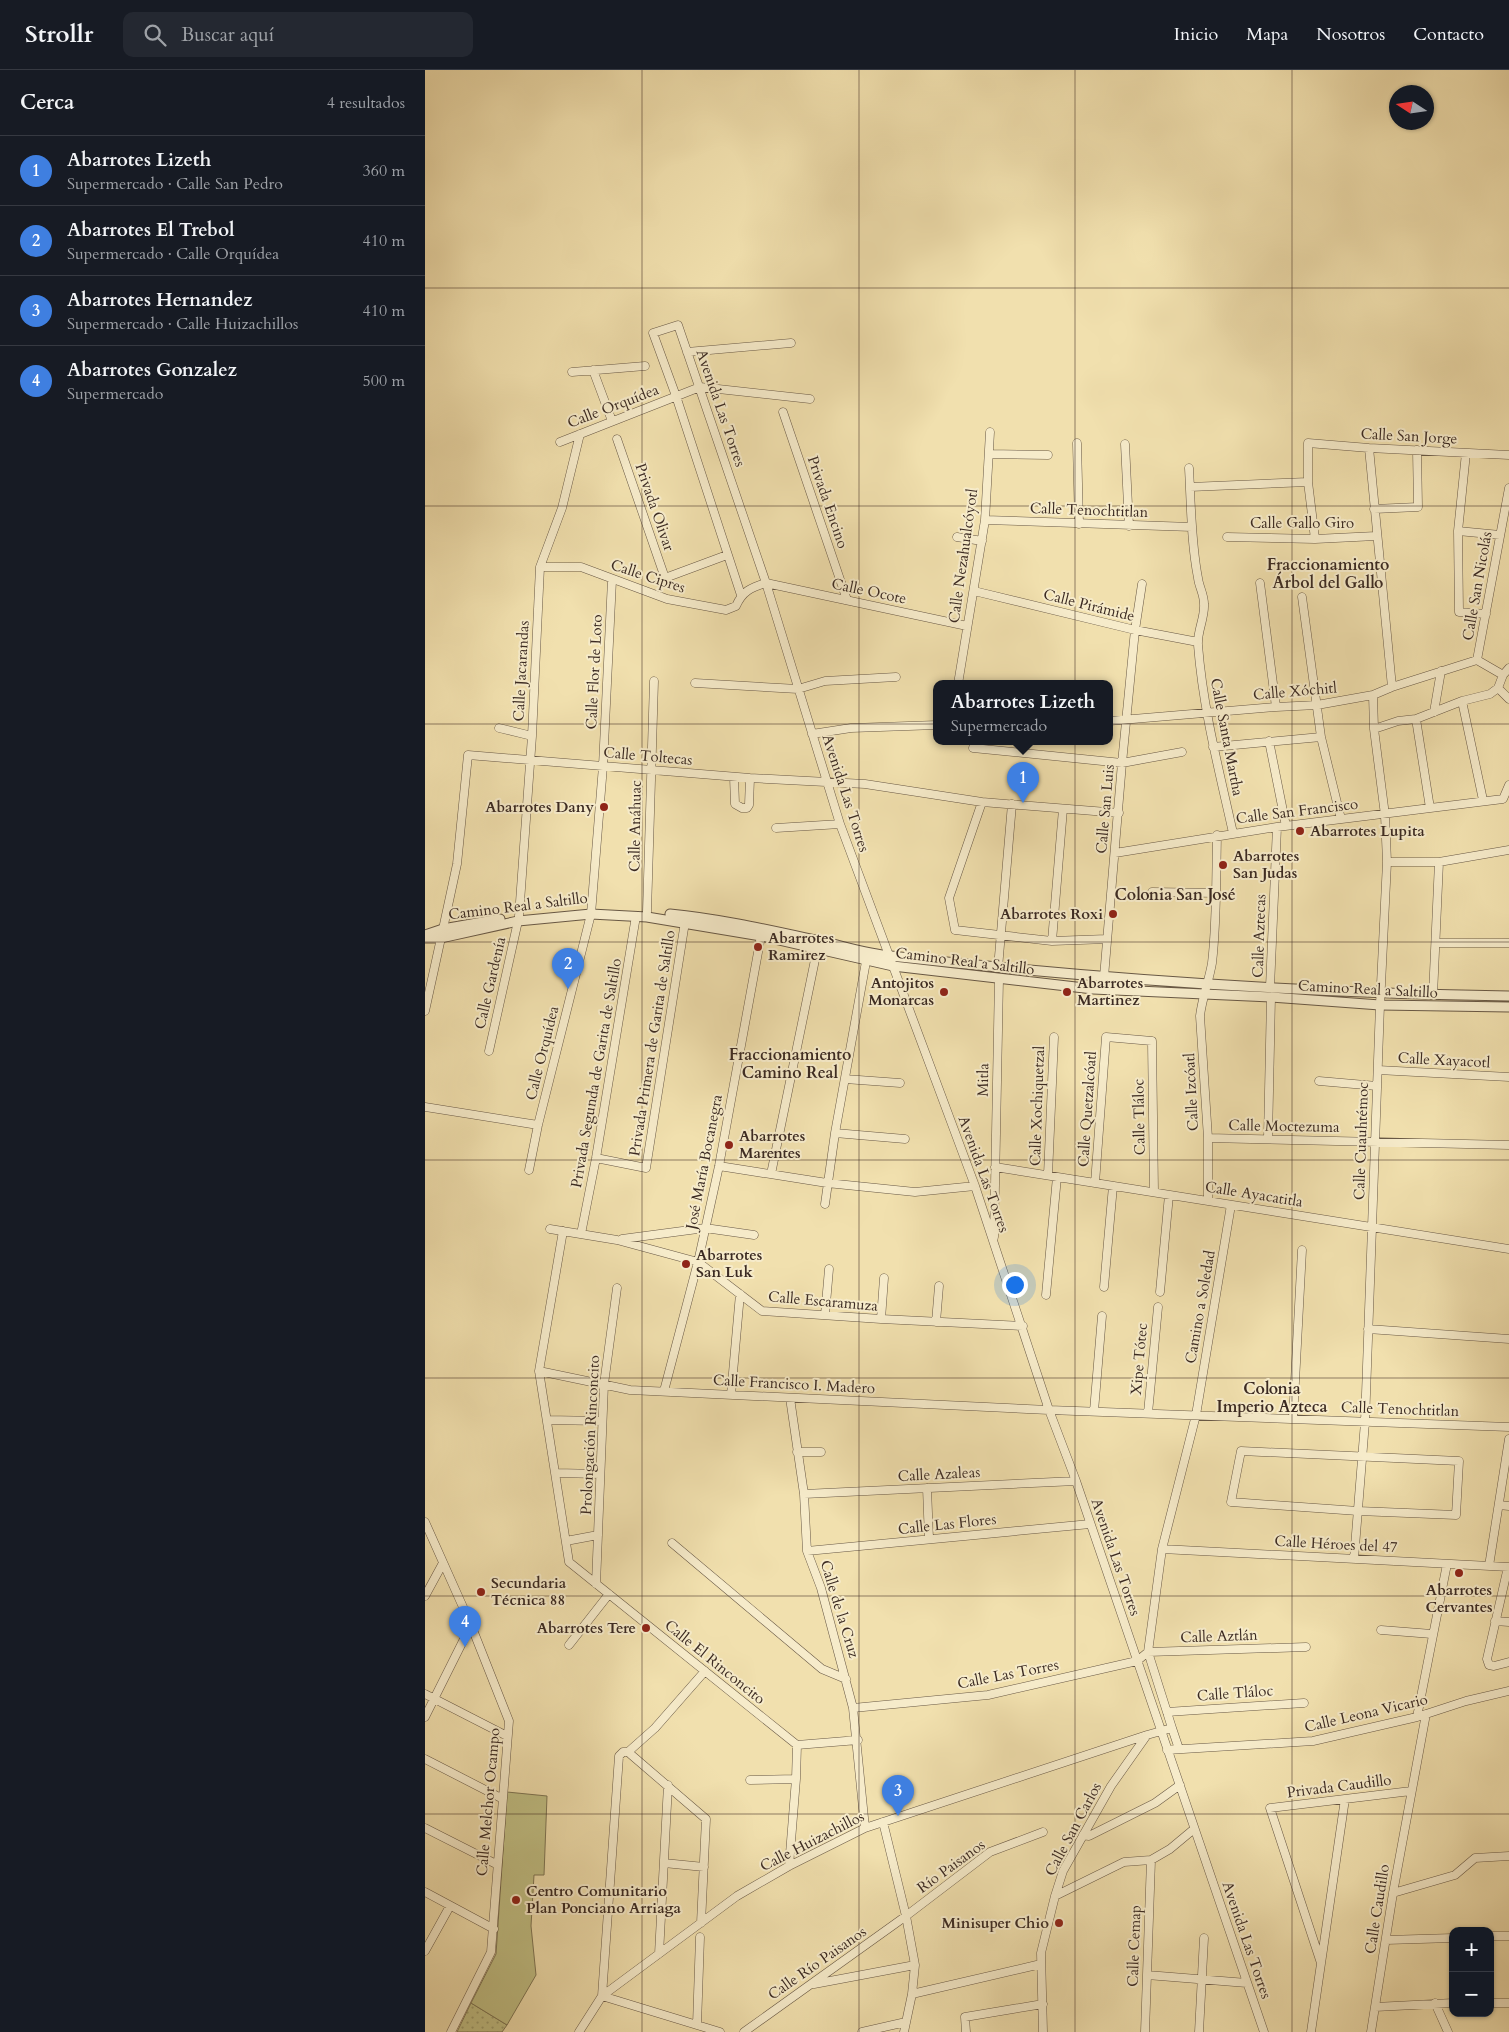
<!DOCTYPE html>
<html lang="es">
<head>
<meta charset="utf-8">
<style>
  body { margin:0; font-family:Cardo,serif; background:#242831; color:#f1f3f6 }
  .controls { position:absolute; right:15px; bottom:15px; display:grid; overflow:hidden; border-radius:10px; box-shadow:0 1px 4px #0004 }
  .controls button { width:45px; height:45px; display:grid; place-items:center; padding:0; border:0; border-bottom:1px solid #363941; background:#171b24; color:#f1f3f6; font:25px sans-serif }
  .compass { position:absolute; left:964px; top:15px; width:45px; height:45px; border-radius:50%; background:#171b24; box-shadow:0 1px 4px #0004; rotate:282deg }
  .you { position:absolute; left:589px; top:1214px; width:18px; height:18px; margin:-12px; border:4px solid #fff; border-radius:50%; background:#1a73e8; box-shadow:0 0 0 8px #1a73e833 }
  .badge { display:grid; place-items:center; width:32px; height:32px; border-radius:50%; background:#2563eb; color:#fff; font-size:16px; font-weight:700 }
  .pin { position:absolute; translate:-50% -41px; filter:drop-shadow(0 1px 2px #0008) }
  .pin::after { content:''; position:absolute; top:26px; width:18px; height:15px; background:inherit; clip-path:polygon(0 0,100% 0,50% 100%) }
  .popup { position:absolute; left:508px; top:610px; width:180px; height:65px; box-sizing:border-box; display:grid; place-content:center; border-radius:10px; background:#171b24; filter:drop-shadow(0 1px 4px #0005); font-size:16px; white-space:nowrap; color:#9ea1a6 }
  .popup b { font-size:19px; color:#f1f3f6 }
  .popup::after { content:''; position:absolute; left:50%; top:100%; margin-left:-10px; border:10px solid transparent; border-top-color:#171b24 }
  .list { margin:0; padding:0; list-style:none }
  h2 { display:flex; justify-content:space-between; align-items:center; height:65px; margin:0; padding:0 20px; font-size:21px }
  h2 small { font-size:16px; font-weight:400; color:#9ea1a6 }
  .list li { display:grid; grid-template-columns:32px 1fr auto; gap:15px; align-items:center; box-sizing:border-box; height:70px; padding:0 20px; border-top:1px solid #363941 }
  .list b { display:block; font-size:19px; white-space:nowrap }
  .list p { margin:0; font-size:16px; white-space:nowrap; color:#9ea1a6 }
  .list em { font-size:16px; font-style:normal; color:#9ea1a6 }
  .icon { flex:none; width:28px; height:28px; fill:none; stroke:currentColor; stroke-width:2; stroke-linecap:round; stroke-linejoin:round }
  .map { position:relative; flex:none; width:1084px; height:1962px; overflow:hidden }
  header { display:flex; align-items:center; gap:30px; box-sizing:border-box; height:70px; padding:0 25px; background:#171b24; border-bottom:1px solid #363941 }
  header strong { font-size:24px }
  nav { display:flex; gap:28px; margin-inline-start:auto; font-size:18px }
  .search { width:350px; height:45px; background:#242831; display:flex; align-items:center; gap:12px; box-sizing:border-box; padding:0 18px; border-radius:10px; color:#9ea1a6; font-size:19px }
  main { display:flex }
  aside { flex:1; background:#171b24 }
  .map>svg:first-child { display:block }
  .park { fill:url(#park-dots); stroke:#7e7554 }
  .pitch { fill:#c1c085; stroke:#7e7554 }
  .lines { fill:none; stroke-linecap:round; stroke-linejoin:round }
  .minor-casing { stroke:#685845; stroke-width:9 }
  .tertiary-casing { stroke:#685845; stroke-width:11 }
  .minor { stroke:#f6ebca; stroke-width:8 }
  .tertiary { stroke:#f6ebca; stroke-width:9 }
  .grid { fill:none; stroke:#3b2a22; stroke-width:1; stroke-opacity:0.55 }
  .poi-dot { fill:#8f2418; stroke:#f6ebca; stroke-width:2 }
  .labels { text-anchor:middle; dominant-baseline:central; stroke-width:4; stroke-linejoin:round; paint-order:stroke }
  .street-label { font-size:15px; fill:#3b2a22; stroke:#f6ebca }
  .poi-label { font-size:15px; font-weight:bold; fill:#3b2a22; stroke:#f6ebca; text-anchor:start }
  .neighbourhood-label { font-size:16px; font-weight:bold; fill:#3b2a22; stroke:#f6ebca }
</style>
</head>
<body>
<header>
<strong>Strollr</strong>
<div class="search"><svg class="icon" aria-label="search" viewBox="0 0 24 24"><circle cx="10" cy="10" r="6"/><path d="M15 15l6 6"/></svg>Buscar aquí</div>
<nav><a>Inicio</a><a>Mapa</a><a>Nosotros</a><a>Contacto</a></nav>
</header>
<main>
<aside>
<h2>Cerca<small>4 resultados</small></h2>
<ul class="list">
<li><span class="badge" style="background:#3f7fe0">1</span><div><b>Abarrotes Lizeth</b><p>Supermercado · Calle San Pedro</p></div><em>360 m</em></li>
<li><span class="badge" style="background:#3f7fe0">2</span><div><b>Abarrotes El Trebol</b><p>Supermercado · Calle Orquídea</p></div><em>410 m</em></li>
<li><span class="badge" style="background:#3f7fe0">3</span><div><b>Abarrotes Hernandez</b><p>Supermercado · Calle Huizachillos</p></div><em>410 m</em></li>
<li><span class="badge" style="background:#3f7fe0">4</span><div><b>Abarrotes Gonzalez</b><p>Supermercado</p></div><em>500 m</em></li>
</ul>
</aside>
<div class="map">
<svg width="1084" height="1962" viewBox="0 0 1084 1962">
  <defs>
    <pattern id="park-dots" width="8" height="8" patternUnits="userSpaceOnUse" patternTransform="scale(1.25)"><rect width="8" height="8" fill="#c1c085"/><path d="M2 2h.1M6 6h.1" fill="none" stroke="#9e9c6c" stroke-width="1.8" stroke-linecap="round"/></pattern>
  </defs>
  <rect width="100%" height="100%" fill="#f1e0ae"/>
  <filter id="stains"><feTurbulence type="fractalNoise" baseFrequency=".004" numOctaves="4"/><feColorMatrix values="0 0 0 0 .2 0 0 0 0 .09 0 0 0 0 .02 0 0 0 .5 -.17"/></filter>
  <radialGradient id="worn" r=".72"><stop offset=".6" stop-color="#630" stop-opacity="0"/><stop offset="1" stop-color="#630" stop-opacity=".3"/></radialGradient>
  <path class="park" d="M 46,1933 L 82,1955 L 77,1962 L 32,1962 Z"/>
  <path class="pitch" d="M 82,1722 L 122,1726 L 119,1805 L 109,1805 L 106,1856 L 111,1905 L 82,1955 L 46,1933 L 71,1884 Z"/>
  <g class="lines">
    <g class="minor-casing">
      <path id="minor" d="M 262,282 L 366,273
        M 168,300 L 187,351
        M 147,302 L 220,296
        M 358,342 L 422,530
        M 192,369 L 240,508 L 302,485
        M 135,372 L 275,317 L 385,329
        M 652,373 L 654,454
        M 700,374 L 704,456
        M 944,378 L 967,617
        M 1041,383 L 1033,461 L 1034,542 L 1061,544
        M 564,384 L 623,385
        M 764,398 C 766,434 766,472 773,508 C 774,517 779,524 779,534 C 780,548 772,561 773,575 C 778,639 794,700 808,763
        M 765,417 L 883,412
        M 949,439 L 993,437 L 992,380
        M 560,450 L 767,457
        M 1033,461 L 1075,465
        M 532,467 L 557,471
        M 802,467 L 890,469 L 951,466
        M 890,469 L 883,412 L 883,373 L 944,378 L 1084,385
        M 115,497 L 156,497 L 242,529 L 301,540 L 311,536 C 317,522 326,517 341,513 L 542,556
        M 835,513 L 851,637
        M 549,521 L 710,560 L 773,572
        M 316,525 L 251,326 L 228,263 L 253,255 L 341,513 L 415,754 L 550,1116 L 624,1340 L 651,1411 L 839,1962
        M 877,527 L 896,667 L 916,749
        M 1052,590 L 1084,418
        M 1052,590 L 1078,605
        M 270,613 L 373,619 L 400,611 L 471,607
        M 533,614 L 560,450 L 565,362
        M 1073,618 L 1084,629
        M 1037,631 L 1058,730
        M 1009,642 L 1016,601
        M 991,649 L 1005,738
        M 684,651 L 851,637 L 892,635 L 948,625 L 967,617 L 1052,590
        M 74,658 L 107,666
        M 949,659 L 973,651 L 991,649 L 1037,631 L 1065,624 L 1073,618 L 1078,605 L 1084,598
        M 387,664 L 426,658 L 512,655
        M 844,671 L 861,756
        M 788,677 L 896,667
        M 548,678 L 697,693 L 757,682
        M 309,707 L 310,734 L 317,738 L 322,738 L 324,735 L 325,708
        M 557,732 L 524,828 L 530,860 L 627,871 L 682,869
        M 351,758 L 415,754
        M 690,783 L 852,757 L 1078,729 L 1084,715
        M 962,792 L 1014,792 L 1084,780
        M 727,822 L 791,823
        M 222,842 L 229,611
        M 94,846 L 107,666 L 115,497 L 137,438 L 155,364
        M 18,859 L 32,794 L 43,685 L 325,708 L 440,714 L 557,732 L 694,743
        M 627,871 L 638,739
        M 1011,873 L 1084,873
        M 573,898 L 587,734
        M 679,907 L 697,693 L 710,560 L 717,514
        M 845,917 L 852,757
        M 1008,925 L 1014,792
        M 0,941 L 16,868
        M 64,981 L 93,851
        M 953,1000 L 1084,1007
        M 420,1009 L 475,1013
        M 894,1011 L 952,1016
        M 0,1037 L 113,1055
        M 410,1063 L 480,1069
        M 783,1068 L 1084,1075
        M 843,1069 L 846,927
        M 171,1088 L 221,1098 L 260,852
        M 294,1096 L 402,1113 L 490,1122 L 550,1116
        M 570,1097 L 1084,1179
        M 104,1100 L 113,1055 L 166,844 L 178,696 L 187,510
        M 346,1104 L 392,880
        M 623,1105 L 629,967
        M 670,1113 L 681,967 L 727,971 L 729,1122
        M 783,1131 L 783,1068 L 775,946 C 777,928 784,911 787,893 C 792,851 791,807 792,765
        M 400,1134 L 410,1063 L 442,886
        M 125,1159 L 192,1170 L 273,1192 L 337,1241 L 456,1249 L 598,1256
        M 138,1161 L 114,1301 L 144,1492 L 372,1675 L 433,1670
        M 156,1164 L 171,1088 L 211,846
        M 569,1167 L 574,909
        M 197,1169 L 280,1158 L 329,1165
        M 679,1217 L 688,1116
        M 735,1222 L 744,1125
        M 621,1225 L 632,1107
        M 400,1245 L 404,1199
        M 456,1249 L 459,1208
        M 511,1252 L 514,1216
        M 943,1259 L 1084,1269
        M 114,1301 L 205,1320 L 624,1340 L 1084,1357
        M 239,1321 L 273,1192 L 294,1096 L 336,866
        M 306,1325 L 315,1224
        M 365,1328 L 379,1424 L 382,1481 L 396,1518 L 428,1638 L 440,1758
        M 669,1341 L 677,1246
        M 723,1343 L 733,1237
        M 868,1349 L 877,1180
        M 122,1350 L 177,1351
        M 816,1381 L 1034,1391 L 1031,1445 L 933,1441 L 806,1432 Z
        M 372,1382 L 396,1382
        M 131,1403 L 175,1404
        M 502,1418 L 504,1469
        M 379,1424 L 651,1411
        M 1074,1435 L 1084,1436
        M 0,1452 L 46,1555 L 84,1651 L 66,1882 L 26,1962
        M 141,1471 L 173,1465
        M 247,1473 L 397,1599 L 421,1609
        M 737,1479 L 1084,1497
        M 382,1481 L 665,1454
        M 929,1489 L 940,1352 L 955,935 L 962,792 L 960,745 L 949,659 L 948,625
        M 1064,1496 L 1084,1369
        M 1083,1497 L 1062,1589 L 1064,1595 L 1069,1596 L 1084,1592
        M 171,1514 L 179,1314 L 192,1218
        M 0,1526 L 18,1493
        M 1070,1551 L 1084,1552
        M 956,1560 L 1007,1564
        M 144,1575 L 184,1524
        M 0,1624 L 82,1666
        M 428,1638 L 563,1625 L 712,1591 L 723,1582 L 881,1577
        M 742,1642 L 879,1633
        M 0,1647 L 46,1555
        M 992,1647 L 1022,1494
        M 747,1658 L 754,1679
        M 742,1680 L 888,1671 L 992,1647 L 1041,1631 L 1084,1621
        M 203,1682 L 230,1658 L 280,1601
        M 0,1689 L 76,1728
        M 325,1710 L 371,1709
        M 458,1752 L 481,1846 L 490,1895 L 487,1924 L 479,1962
        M 0,1758 L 71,1794
        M 658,1765 L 664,1766 L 730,1733 L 755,1715
        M 239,1793 L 279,1797
        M 364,1796 L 371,1709 L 372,1675
        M 0,1822 L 69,1859
        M 968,1823 L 1030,1805 L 1050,1788 L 1084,1786
        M 630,1826 L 699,1792 L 726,1790 L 745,1779 L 769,1759
        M 1065,1866 L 1084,1866
        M 961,1870 L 1028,1868
        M 0,1881 L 25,1836
        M 234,1884 L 243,1715
        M 896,1893 L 845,1738 L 986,1721
        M 722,1905 L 822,1913
        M 389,1914 L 490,1895
        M 487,1924 L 616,1894
        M 177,1926 L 312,1826 L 364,1796 L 440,1758 L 722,1665
        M 177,1926 L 295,1962
        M 1010,1933 L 1023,1962
        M 1065,1933 L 1084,1933
        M 950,1937 L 1028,1933
        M 272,1955 L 275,1867
        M 154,1962 L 177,1926 L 194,1686 L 198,1682 L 203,1682 L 281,1749 L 276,1853
        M 319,1962 L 481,1846 L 565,1782 L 618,1762
        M 437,1962 L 481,1952
        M 541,1962 L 540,1947 L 618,1934
        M 618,1962 L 616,1883 L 630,1826 L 638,1801 L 686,1716 L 722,1665 L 747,1658 L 723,1582 L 737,1479 L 771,1345 L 806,1135
        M 720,1962 L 726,1790
        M 774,1962 L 779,1868
        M 886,1962 L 920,1729
        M 946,1962 L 968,1823 L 1001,1644"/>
    </g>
    <g class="tertiary-casing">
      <path id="tertiary" d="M 245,844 C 297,849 348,861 399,872 C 421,877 444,884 466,886 C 671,909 878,923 1084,926
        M 0,865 L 18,859 L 75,849
        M 0,868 L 16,868 L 93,851 L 166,844 L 222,847 L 336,866 L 468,896 L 668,919 L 846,927 L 955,935 L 1084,937"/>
    </g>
    <use href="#minor" class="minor"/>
    <use href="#tertiary" class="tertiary"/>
  </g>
  <path class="grid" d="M 217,0 L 217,1962M 434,0 L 434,1962M 650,0 L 650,1962M 867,0 L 867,1962M 0,218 L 1084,218M 0,436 L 1084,436M 0,654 L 1084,654M 0,872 L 1084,872M 0,1090 L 1084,1090M 0,1308 L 1084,1308M 0,1526 L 1084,1526M 0,1744 L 1084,1744"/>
  <g class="poi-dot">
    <circle cx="179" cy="737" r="5"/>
    <circle cx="875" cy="761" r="5"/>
    <circle cx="798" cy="795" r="5"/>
    <circle cx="688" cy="844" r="5"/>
    <circle cx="333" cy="877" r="5"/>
    <circle cx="519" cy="922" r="5"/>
    <circle cx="642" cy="922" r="5"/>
    <circle cx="304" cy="1075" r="5"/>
    <circle cx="261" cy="1194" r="5"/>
    <circle cx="1034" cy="1503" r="5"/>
    <circle cx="56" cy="1522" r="5"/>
    <circle cx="221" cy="1558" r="5"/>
    <circle cx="91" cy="1830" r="5"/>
    <circle cx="634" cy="1853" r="5"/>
  </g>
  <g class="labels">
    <g class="street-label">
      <text transform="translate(188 336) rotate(-21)">Calle Orquídea</text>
      <text transform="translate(296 338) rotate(71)">Avenida Las Torres</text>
      <text transform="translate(984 366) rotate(3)">Calle San Jorge</text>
      <text transform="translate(403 432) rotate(71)">Privada Encino</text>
      <text transform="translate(230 437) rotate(71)">Privada Olivar</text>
      <text transform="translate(664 440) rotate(2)">Calle Tenochtitlan</text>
      <text x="877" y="453">Calle Gallo Giro</text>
      <text transform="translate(538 486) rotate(-82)">Calle Nezahualcóyotl</text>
      <text transform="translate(223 506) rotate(18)">Calle Cipres</text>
      <text transform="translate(1052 516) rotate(-80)">Calle San Nicolás</text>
      <text transform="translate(444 521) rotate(12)">Calle Ocote</text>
      <text transform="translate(664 535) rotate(14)">Calle Pirámide</text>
      <text transform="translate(96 601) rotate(-87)">Calle Jacarandas</text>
      <text transform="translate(169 602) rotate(-87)">Calle Flor de Loto</text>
      <text transform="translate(870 621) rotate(-5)">Calle Xóchitl</text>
      <text transform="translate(802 667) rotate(79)">Calle Santa Martha</text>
      <text transform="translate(223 686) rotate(5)">Calle Toltecas</text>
      <text transform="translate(421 723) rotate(72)">Avenida Las Torres</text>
      <text transform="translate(680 739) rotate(-85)">Calle San Luis</text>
      <text transform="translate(872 741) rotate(-7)">Calle San Francisco</text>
      <text transform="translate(210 756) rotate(-89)">Calle Anáhuac</text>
      <text transform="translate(93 836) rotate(-7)">Camino Real a Saltillo</text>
      <text transform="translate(834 866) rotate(-88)">Calle Aztecas</text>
      <text transform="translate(540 891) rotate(7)">Camino Real a Saltillo</text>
      <text transform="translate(65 913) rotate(-77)">Calle Gardenía</text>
      <text transform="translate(943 919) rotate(3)">Camino Real a Saltillo</text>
      <text transform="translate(227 973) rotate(-81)">Privada Primera de Garita de Saltillo</text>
      <text transform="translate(117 983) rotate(-76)">Calle Orquídea</text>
      <text transform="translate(1019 990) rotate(3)">Calle Xayacotl</text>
      <text transform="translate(171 1003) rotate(-80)">Privada Segunda de Garita de Saltillo</text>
      <text transform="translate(558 1010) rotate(-89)">Mitla</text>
      <text transform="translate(766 1022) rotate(-93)">Calle Izcóatl</text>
      <text transform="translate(612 1036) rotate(-88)">Calle Xochiquetzal</text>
      <text transform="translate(662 1039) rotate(-86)">Calle Quetzalcóatl</text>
      <text transform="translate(714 1047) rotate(-91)">Calle Tláloc</text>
      <text transform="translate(859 1056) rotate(1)">Calle Moctezuma</text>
      <text transform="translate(936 1071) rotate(-88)">Calle Cuauhtémoc</text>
      <text transform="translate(279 1092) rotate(-79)">José María Bocanegra</text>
      <text transform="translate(559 1104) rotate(70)">Avenida Las Torres</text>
      <text transform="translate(829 1124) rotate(9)">Calle Ayacatitla</text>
      <text transform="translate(398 1231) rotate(5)">Calle Escaramuza</text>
      <text transform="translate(775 1237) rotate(-80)">Camino a Soledad</text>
      <text transform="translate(714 1289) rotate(-85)">Xipe Tótec</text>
      <text transform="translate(369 1314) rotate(3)">Calle Francisco I. Madero</text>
      <text transform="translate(975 1339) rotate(2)">Calle Tenochtitlan</text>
      <text transform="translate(165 1365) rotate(-87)">Prolongación Rinconcito</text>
      <text transform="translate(514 1404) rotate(-3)">Calle Azaleas</text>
      <text transform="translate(522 1454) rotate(-6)">Calle Las Flores</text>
      <text transform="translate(911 1474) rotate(3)">Calle Héroes del 47</text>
      <text transform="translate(691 1487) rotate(71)">Avenida Las Torres</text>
      <text transform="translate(415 1539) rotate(73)">Calle de la Cruz</text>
      <text transform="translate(794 1566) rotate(-2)">Calle Aztlán</text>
      <text transform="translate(290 1592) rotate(39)">Calle El Rinconcito</text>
      <text transform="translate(583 1604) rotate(-11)">Calle Las Torres</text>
      <text transform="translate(810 1623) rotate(-4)">Calle Tláloc</text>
      <text transform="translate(941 1643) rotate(-13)">Calle Leona Vicario</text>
      <text transform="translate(914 1716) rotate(-7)">Privada Caudillo</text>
      <text transform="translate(63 1732) rotate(-85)">Calle Melchor Ocampo</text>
      <text transform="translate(648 1759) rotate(-62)">Calle San Carlos</text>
      <text transform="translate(387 1771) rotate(-27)">Calle Huizachillos</text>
      <text transform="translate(526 1796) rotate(-36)">Río Paisanos</text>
      <text transform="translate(952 1839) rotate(-81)">Calle Caudillo</text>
      <text transform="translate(822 1870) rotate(71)">Avenida Las Torres</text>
      <text transform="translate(709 1876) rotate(-88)">Calle Cemap</text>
      <text transform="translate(392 1893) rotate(-35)">Calle Río Paisanos</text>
    </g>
    <g class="poi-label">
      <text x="169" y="737" text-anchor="end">Abarrotes Dany</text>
      <text x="885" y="761">Abarrotes Lupita</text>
      <text x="808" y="786">Abarrotes<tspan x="808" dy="17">San Judas</tspan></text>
      <text x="678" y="844" text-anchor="end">Abarrotes Roxi</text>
      <text x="343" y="868">Abarrotes<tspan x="343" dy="17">Ramirez</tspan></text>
      <text x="509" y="913" text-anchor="end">Antojitos<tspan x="509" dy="17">Monarcas</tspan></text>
      <text x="652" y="913">Abarrotes<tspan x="652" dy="17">Martinez</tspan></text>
      <text x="314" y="1066">Abarrotes<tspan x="314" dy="17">Marentes</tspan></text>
      <text x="271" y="1185">Abarrotes<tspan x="271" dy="17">San Luk</tspan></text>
      <text x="66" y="1513">Secundaria<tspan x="66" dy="17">Técnica 88</tspan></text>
      <text x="1034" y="1520" text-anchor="middle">Abarrotes<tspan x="1034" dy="17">Cervantes</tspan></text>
      <text x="211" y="1558" text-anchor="end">Abarrotes Tere</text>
      <text x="101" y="1821">Centro Comunitario<tspan x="101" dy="17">Plan Ponciano Arriaga</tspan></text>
      <text x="624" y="1853" text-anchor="end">Minisuper Chio</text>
    </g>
    <g class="neighbourhood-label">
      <text x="903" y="495">Fraccionamiento<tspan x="903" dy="18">Árbol del Gallo</tspan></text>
      <text x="750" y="825">Colonia San José</text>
      <text x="365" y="985">Fraccionamiento<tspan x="365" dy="18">Camino Real</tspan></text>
      <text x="847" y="1319">Colonia<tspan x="847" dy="18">Imperio Azteca</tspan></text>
    </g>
  </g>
  <rect width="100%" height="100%" filter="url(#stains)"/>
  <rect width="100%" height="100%" fill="url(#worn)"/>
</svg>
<div class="controls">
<button>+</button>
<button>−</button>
</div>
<svg class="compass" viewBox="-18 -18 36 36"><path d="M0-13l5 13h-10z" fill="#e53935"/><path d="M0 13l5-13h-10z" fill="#9ea1a6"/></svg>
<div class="you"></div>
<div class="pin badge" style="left:598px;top:733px;background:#3f7fe0">1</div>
<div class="popup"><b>Abarrotes Lizeth</b>Supermercado</div>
<div class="pin badge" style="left:143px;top:919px;background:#3f7fe0">2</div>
<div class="pin badge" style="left:473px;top:1746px;background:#3f7fe0">3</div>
<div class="pin badge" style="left:40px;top:1577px;background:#3f7fe0">4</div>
</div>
</main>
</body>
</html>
